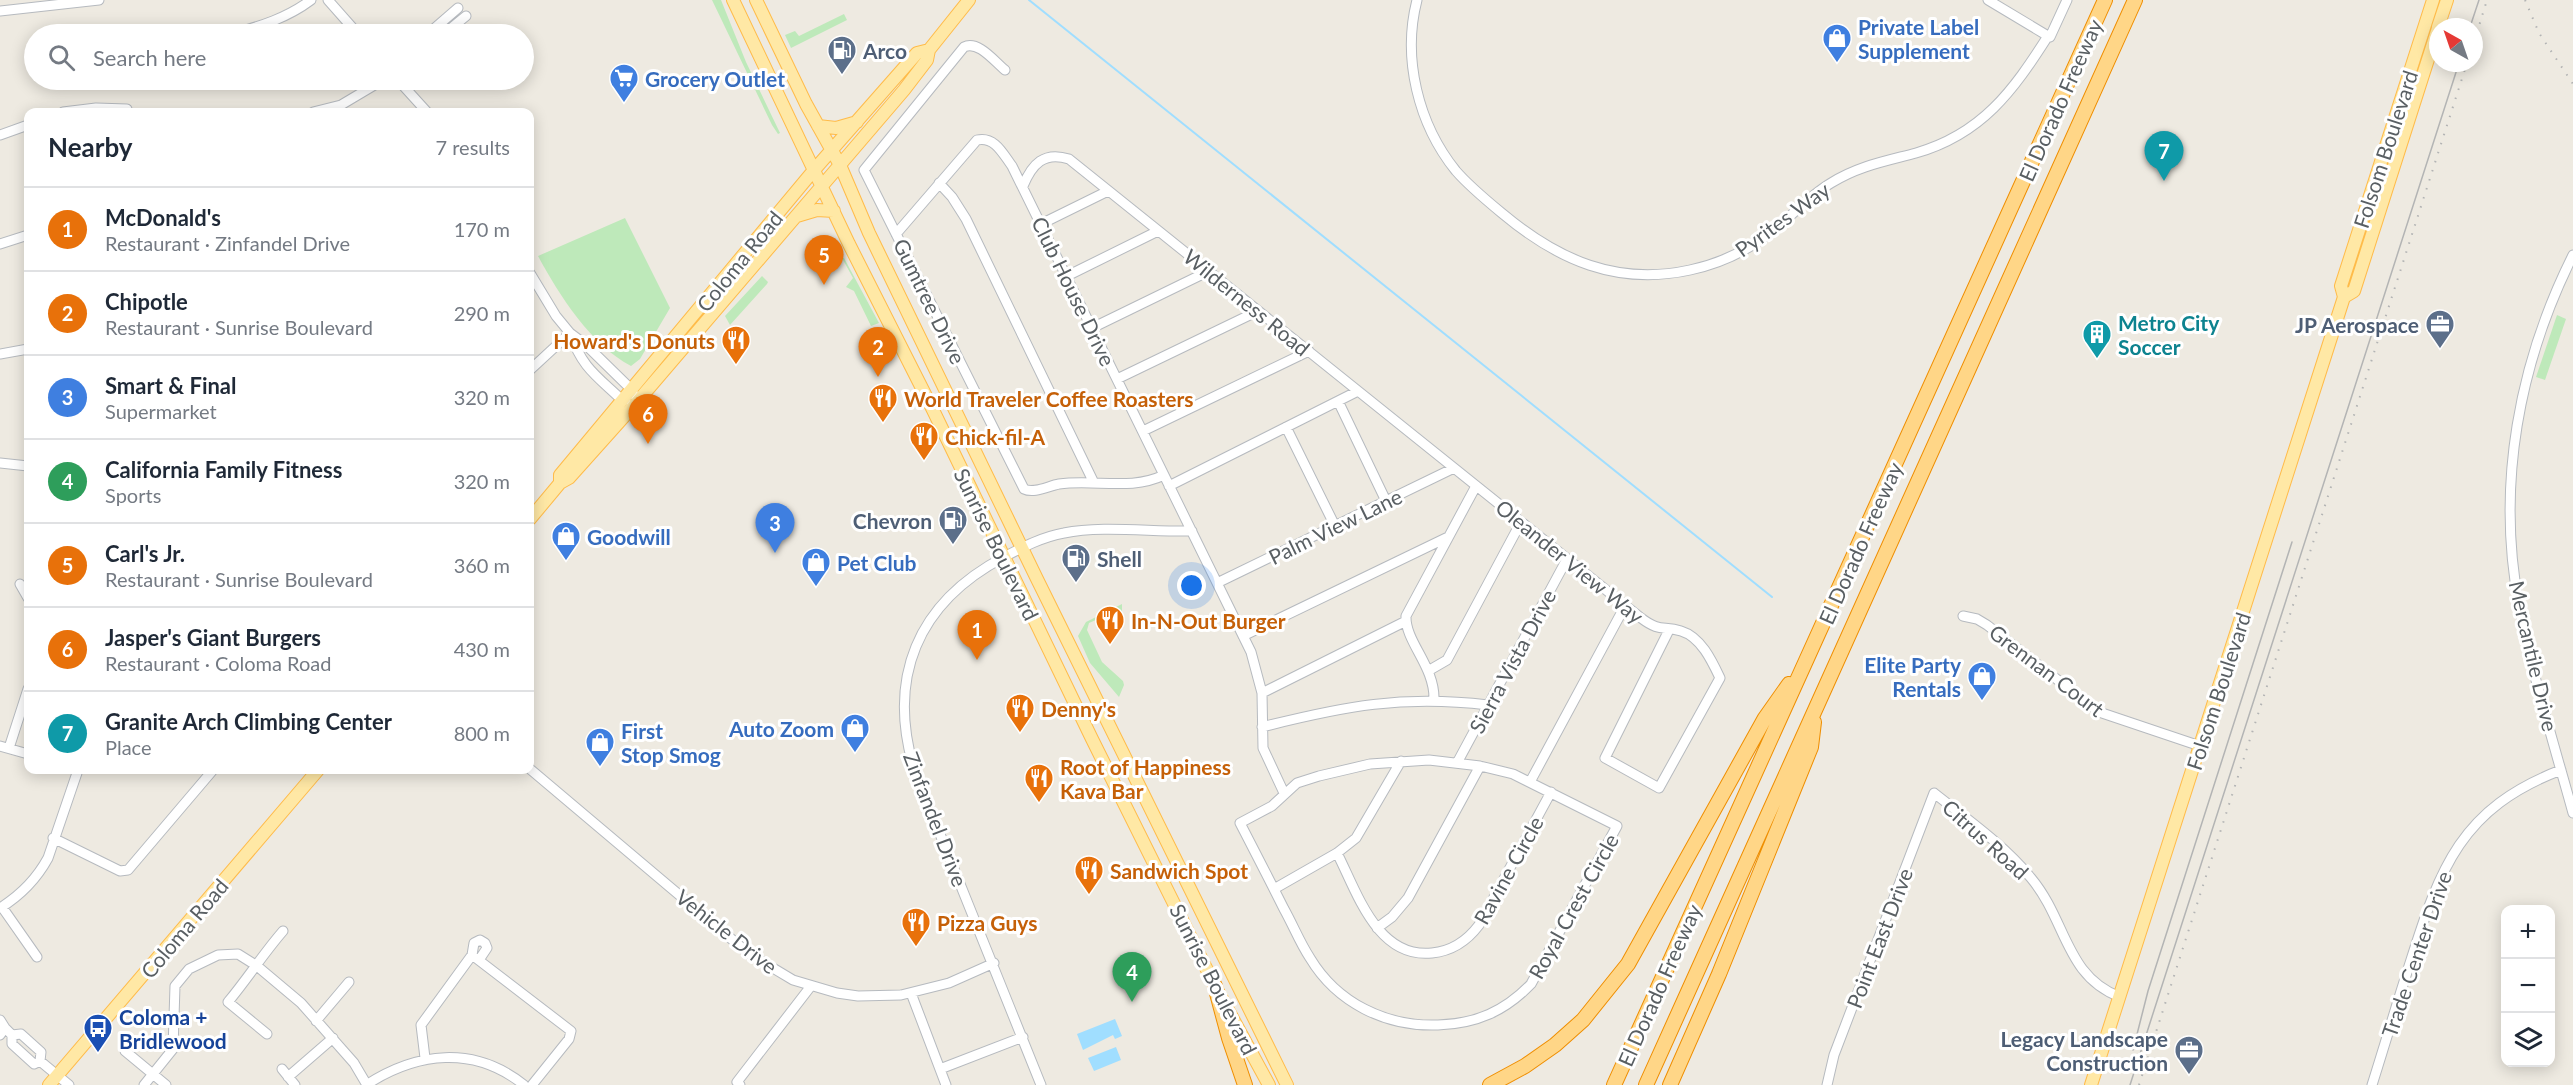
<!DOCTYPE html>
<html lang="en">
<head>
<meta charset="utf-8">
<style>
  body { margin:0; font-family:Lato,sans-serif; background:#f6f6f7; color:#1f2937 }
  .controls { position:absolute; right:18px; bottom:18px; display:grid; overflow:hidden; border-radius:12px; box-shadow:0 3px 15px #0003 }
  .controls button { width:54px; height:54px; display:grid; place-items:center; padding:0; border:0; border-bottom:2px solid #e0e1e3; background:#fff; color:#1f2937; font:30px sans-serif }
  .compass { position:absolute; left:2429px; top:18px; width:54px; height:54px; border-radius:50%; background:#fff; box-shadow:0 3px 15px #0003; rotate:320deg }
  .you { position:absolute; left:1192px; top:586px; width:21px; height:21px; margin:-15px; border:4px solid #fff; border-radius:50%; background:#1a73e8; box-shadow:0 0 0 9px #1a73e833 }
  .badge { display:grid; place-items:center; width:39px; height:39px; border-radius:50%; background:#b45309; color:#fff; font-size:20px; font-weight:700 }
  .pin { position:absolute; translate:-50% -50px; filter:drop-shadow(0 2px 3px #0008) }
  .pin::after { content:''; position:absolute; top:32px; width:21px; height:18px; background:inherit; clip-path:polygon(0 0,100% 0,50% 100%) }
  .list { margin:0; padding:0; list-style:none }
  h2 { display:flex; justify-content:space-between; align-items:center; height:78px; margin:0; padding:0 24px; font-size:26px }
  h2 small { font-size:20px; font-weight:400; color:#747a83 }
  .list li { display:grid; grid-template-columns:39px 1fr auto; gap:18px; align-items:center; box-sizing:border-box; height:84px; padding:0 24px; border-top:2px solid #e0e1e3 }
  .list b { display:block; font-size:22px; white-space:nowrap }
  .list p { margin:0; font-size:20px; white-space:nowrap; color:#747a83 }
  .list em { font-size:20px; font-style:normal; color:#747a83 }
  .icon { flex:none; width:33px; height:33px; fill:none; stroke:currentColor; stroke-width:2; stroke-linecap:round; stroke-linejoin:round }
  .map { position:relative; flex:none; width:2573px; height:1085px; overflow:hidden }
  .search { position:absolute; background:#fff; box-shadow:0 3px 15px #0003; left:24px; top:24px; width:510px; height:66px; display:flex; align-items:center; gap:15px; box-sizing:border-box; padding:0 21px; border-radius:33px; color:#747a83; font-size:22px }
  .panel { position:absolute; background:#fff; box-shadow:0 3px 15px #0003; left:24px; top:108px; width:510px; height:666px; border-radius:12px }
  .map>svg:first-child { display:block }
  .green { fill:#bee9ba }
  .water { fill:#a0deff }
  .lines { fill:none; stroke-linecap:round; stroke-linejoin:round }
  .stream { stroke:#a0deff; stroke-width:2 }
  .minor-casing { stroke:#b6babf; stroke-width:11 }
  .major-casing { stroke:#ffbb49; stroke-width:14 }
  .highway-casing { stroke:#ef8e00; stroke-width:16 }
  .minor { stroke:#fff; stroke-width:9 }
  .major { stroke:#ffe8a5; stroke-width:12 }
  .highway { stroke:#ffd687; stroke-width:14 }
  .tram { stroke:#b3b4b4; stroke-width:1.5 }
  .rail { stroke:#b3b4b4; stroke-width:2; stroke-dasharray:1.5 8; stroke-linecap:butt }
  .labels { text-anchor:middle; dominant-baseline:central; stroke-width:6; stroke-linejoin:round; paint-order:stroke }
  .shop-label { font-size:21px; font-weight:bold; fill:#366cbe; stroke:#fff; text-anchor:start }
  .service-label { font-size:21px; font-weight:bold; fill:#4e5e75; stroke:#fff; text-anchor:end }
  .street-label { font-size:21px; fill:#595f63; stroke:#fff }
  .culture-label { font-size:21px; font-weight:bold; fill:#0d838f; stroke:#fff; text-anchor:start }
  .food-label { font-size:21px; font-weight:bold; fill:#c56008; stroke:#fff; text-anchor:start }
  .transit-label { font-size:21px; font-weight:bold; fill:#164399; stroke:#fff; text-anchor:start }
</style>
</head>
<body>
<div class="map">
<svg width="2573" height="1085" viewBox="0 0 2573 1085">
  <rect width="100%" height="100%" fill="#eeeae1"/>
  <path class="green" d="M 712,0 L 721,0 L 746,62 L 780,133 L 778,134 L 772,125 Z
    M 844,14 L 847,20 L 791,48 L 785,35 L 795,31 L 799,36 Z
    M 625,218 L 670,308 L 640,359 L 631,366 C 591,345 559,295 538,256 Z
    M 842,258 L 844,258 L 879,323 L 871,326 L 854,291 L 846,287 L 853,278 Z
    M 762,276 L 768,282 L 767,284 L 730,325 L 725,316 Z
    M 2557,315 L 2566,319 L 2545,380 L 2536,377 Z
    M 1122,604 L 1122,612 L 1116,611 L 1089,623 L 1087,630 L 1102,662 L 1123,681 L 1124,685 L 1119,697 L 1090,663 L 1078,636 L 1086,622 Z"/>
  <path class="water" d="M 1115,1019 L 1122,1036 L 1115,1039 L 1113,1035 L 1083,1050 L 1077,1034 Z
    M 1116,1047 L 1121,1060 L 1094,1071 L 1088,1058 Z"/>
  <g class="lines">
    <path class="stream" d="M 1029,0 L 1772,597"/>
    <g class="minor-casing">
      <path id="minor" d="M 328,0 L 358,34
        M 1417,0 C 1402,58 1418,124 1456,171 C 1470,187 1486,200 1503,214 C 1558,260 1617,286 1690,270 C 1723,263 1754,247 1779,226 C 1796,211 1811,195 1831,183 C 1858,166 1886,161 1916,153 C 1982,134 2013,91 2048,36 L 2050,37 L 2067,0
        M 1988,0 L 2048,36
        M 0,11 L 99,0
        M 232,34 C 261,26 287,18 311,0
        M 428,34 L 458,8
        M 444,34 L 466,16
        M 1005,70 C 994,61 978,40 964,47 L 864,170 L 1024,489 C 1034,494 1048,486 1059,484 C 1095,479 1131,491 1164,475
        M 398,80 L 427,112
        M 63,112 L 96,108 L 127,109
        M 313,112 L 341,105 L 383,80
        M 0,135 L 28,125
        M 939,183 L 952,197 L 966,219 L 1094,483
        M 1023,186 C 1032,164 1044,151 1069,159 L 1641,618 C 1661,633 1663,625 1681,631 C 1701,637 1712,661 1720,678 L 1659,788 L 1605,758 L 1669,630
        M 1041,224 L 1108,191
        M 896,234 L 977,140 C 995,136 1003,154 1012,166 L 1251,652 L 1262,693 L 1263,748 L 1284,793
        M 0,244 L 28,235
        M 2573,255 C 2519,363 2496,485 2519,605 C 2532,675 2554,744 2573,813
        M 530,273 L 556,316 L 570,333 L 586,345 L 632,390 L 634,395
        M 1067,276 L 1158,231
        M 1092,328 L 1209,271
        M 570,333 C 582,368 597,376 622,400 L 626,400
        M 0,354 L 28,349
        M 530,370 L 570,333
        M 1117,379 L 1258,311
        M 1338,401 L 1386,501
        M 1286,427 L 1335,526
        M 1143,431 L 1309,351
        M 0,463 L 28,466
        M 1169,486 L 1358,391
        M 1217,583 L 1454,468
        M 20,584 L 28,598
        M 1963,616 L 1977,619 L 1987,625 L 2099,712 L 2200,746
        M 1243,636 L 1448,537
        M 1428,671 L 1447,660 L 1521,522
        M 1262,693 L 1406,621
        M 1434,700 C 1435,666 1405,642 1406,616 L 1476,486
        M 1262,727 C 1345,706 1402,695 1488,705
        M 0,746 L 28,754
        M 9,748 L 28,689
        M 1429,760 L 1480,766 L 1513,774 L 1617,826 L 1531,984 C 1505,1011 1476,1024 1438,1025 C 1386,1027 1337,1003 1310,958 C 1300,943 1293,925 1284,909 C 1270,881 1255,852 1240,823 L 1272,806 L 1297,783 L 1319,776 L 1370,764 Z
        M 1457,763 L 1567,559
        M 530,769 L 748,953 L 793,980 L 837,993 L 858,996 L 901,995 L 949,983 L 994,963
        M 1530,782 L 1625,606
        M 53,838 L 120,871 L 128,870 L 213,770
        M 1337,853 C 1357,892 1377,959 1432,953 C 1452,951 1467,941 1479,925 L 1551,792
        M 1274,889 L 1337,853 L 1356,838 L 1401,761
        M 2,907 L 37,957
        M 0,908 C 21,895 36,880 48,858 L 78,770
        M 1377,928 L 1392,917 L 1408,898 L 1480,766
        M 472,955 L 474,943 L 480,940 L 485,943 L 487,948 L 479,960
        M 911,993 L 946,1085
        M 0,1020 L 5,1028 L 0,1027
        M 316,1021 L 349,982
        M 267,1034 L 228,1002 C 248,978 263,954 283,931
        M 0,1035 L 5,1028 L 12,1035 L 12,1044 L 34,1064 L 40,1061 L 69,1085
        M 12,1035 L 21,1034 L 41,1052 L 40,1061
        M 125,1051 L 166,1085
        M 425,1058 L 421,1025 L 472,955 L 571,1031 L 569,1039 L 532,1085
        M 282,1069 L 295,1085
        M 940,1069 L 1023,1037
        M 288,1077 L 333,1038
        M 144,1085 L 173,1049 L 175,986 L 189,969 L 218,955 L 238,954 L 257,966 L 301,1003 L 354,1063 L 367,1085
        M 366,1085 C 417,1052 474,1045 524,1085
        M 740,1085 L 737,1082 L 811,986
        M 1041,1085 L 915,772 C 886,678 917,603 1004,557 C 1023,547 1042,537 1064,533 C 1101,525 1152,532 1192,531
        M 1827,1085 L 1834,1055 L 1934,793 C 1968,820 2004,845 2031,878 C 2067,921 2065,976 2120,997
        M 2372,1085 C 2385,1044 2397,1003 2410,963 C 2440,868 2461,808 2561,770"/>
    </g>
    <g class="major-casing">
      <path id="major" d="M 733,0 L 849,244 L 933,410 L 1092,739 L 1215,986 L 1269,1085
        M 756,0 L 806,104 L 840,165 L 869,233 L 1037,579 L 1287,1085
        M 2438,27 L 2447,0
        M 818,126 L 836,128 L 857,122
        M 797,216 L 817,210 L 834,211
        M 2344,297 L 2354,291 L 2438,28
        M 560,483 L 560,475 L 814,170 L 917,53 L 929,50
        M 530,519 L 560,483 L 569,478 L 637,402 L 904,90 L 927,60 L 929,50 L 969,0
        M 49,1085 L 318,770
        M 2091,1085 L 2344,297 L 2341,286 L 2433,0"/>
    </g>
    <g class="highway-casing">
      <path id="highway" d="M 1215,986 L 1229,1038 L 1245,1085
        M 1490,1085 L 1525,1066 L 1555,1045 L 1583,1020 L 1628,964 L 1765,718 L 1789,684
        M 1614,1085 L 2105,0
        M 1646,1085 L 2135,0
        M 1670,1085 L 1719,974 L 1811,747 L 1814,722"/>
    </g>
    <use href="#minor" class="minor"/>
    <use href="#major" class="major"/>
    <use href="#highway" class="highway"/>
    <path class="tram" d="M 2470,27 L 2479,0
      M 2133,1050 L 2148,991 L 2292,542
      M 2130,1085 L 2459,63"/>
    <path class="rail" d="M 2525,0 L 2539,33 L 2573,84
      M 2474,42 L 2487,0
      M 2139,1085 L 2467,63"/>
  </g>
  <defs>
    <g id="shop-pin" transform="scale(1.5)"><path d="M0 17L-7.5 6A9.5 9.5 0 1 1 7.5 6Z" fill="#3f7fe0" stroke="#fff"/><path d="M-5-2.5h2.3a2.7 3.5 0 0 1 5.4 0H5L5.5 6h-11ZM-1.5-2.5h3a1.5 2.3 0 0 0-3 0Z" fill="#fff"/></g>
    <g id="fuel-pin" transform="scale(1.5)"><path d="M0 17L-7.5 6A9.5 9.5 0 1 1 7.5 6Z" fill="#5c6f8a" stroke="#fff"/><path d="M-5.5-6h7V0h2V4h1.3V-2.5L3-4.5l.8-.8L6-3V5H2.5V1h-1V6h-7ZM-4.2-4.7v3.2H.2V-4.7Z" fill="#fff"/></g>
    <g id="supermarket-pin" transform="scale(1.5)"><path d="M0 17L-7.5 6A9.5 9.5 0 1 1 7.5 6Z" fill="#3f7fe0" stroke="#fff"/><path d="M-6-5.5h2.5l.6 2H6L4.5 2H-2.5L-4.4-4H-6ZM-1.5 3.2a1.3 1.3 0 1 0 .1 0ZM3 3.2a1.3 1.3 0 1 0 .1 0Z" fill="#fff"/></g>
    <g id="office-pin" transform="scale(1.5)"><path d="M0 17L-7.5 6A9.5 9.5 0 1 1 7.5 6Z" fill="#5c6f8a" stroke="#fff"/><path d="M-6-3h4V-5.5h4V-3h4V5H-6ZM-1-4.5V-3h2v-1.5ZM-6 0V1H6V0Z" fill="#fff"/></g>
    <g id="building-pin" transform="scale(1.5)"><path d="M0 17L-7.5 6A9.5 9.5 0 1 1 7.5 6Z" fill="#0f9aa8" stroke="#fff"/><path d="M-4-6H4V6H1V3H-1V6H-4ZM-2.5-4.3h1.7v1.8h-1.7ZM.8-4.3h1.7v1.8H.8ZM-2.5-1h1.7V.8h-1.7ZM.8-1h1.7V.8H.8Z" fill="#fff"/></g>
    <g id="restaurant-pin" transform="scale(1.5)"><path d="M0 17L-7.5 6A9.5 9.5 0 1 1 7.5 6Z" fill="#e8710a" stroke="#fff"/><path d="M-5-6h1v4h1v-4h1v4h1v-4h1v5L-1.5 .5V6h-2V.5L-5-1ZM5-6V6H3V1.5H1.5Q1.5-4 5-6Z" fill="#fff"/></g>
    <g id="bus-pin" transform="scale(1.5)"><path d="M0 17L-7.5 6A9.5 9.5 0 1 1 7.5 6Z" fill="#1a4fb4" stroke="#fff"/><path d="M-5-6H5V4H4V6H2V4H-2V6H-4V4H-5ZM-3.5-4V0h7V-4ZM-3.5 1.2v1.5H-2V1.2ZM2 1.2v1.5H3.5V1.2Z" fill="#fff"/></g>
  </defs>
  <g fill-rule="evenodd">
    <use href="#shop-pin" x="1837" y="38"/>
    <use href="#fuel-pin" x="842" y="50"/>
    <use href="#supermarket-pin" x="624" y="78"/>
    <use href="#office-pin" x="2440" y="324"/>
    <use href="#building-pin" x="2097" y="334"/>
    <use href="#restaurant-pin" x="736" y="340"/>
    <use href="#restaurant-pin" x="883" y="398"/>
    <use href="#restaurant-pin" x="924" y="436"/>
    <use href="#fuel-pin" x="953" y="520"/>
    <use href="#shop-pin" x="566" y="536"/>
    <use href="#fuel-pin" x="1076" y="558"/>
    <use href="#shop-pin" x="816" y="562"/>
    <use href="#restaurant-pin" x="1110" y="620"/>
    <use href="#shop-pin" x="1982" y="676"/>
    <use href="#restaurant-pin" x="1020" y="708"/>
    <use href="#shop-pin" x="855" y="728"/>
    <use href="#shop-pin" x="600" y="742"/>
    <use href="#restaurant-pin" x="1039" y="778"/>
    <use href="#restaurant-pin" x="1089" y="870"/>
    <use href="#restaurant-pin" x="916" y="922"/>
    <use href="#bus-pin" x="98" y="1028"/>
    <use href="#office-pin" x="2189" y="1050"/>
  </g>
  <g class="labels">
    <g class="shop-label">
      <text x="1858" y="26">Private Label<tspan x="1858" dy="24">Supplement</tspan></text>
      <text x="645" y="78">Grocery Outlet</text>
      <text x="587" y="536">Goodwill</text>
      <text x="837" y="562">Pet Club</text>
      <text x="1961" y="664" text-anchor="end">Elite Party<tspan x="1961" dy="24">Rentals</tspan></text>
      <text x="834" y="728" text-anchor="end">Auto Zoom</text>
      <text x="621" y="730">First<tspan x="621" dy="24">Stop Smog</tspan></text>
    </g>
    <g class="service-label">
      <text x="863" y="50" text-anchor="start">Arco</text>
      <text x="2419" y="324">JP Aerospace</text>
      <text x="932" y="520">Chevron</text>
      <text x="1097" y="558" text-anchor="start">Shell</text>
      <text x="2168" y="1038">Legacy Landscape<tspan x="2168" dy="24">Construction</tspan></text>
    </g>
    <g class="street-label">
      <text transform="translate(2060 100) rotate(-66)">El Dorado Freeway</text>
      <text transform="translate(2385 149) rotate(-72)">Folsom Boulevard</text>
      <text transform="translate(1782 219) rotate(-36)">Pyrites Way</text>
      <text transform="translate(739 261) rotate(-51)">Coloma Road</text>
      <text transform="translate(1074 291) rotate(64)">Club House Drive</text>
      <text transform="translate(930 301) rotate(64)">Gumtree Drive</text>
      <text transform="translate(1247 302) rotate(39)">Wilderness Road</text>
      <text transform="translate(1335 526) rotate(-26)">Palm View Lane</text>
      <text transform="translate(1860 543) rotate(-66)">El Dorado Freeway</text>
      <text transform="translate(997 544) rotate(64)">Sunrise Boulevard</text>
      <text transform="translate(1570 561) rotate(39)">Oleander View Way</text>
      <text transform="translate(2534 656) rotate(77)">Mercantile Drive</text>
      <text transform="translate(1512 661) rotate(-62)">Sierra Vista Drive</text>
      <text transform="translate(2047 670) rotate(37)">Grennan Court</text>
      <text transform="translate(2218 691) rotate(-72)">Folsom Boulevard</text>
      <text transform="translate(936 819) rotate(69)">Zinfandel Drive</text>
      <text transform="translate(1986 839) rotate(42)">Citrus Road</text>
      <text transform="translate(1508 870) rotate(-61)">Ravine Circle</text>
      <text transform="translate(1573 906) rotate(-61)">Royal Crest Circle</text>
      <text transform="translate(184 928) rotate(-50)">Coloma Road</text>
      <text transform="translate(727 931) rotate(38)">Vehicle Drive</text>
      <text transform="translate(1879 938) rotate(-69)">Point East Drive</text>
      <text transform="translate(2416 954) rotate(-71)">Trade Center Drive</text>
      <text transform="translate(1214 979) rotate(63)">Sunrise Boulevard</text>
      <text transform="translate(1659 985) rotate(-66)">El Dorado Freeway</text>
    </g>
    <g class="culture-label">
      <text x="2118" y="322">Metro City<tspan x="2118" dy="24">Soccer</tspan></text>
    </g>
    <g class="food-label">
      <text x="715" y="340" text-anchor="end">Howard's Donuts</text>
      <text x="904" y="398">World Traveler Coffee Roasters</text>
      <text x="945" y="436">Chick-fil-A</text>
      <text x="1131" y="620">In-N-Out Burger</text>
      <text x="1041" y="708">Denny's</text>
      <text x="1060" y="766">Root of Happiness<tspan x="1060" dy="24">Kava Bar</tspan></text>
      <text x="1110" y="870">Sandwich Spot</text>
      <text x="937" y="922">Pizza Guys</text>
    </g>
    <g class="transit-label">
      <text x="119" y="1016">Coloma +<tspan x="119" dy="24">Bridlewood</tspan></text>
    </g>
  </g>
</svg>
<div class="controls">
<button>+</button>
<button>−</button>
<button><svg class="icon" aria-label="layers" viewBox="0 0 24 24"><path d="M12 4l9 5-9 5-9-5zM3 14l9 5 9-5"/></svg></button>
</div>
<svg class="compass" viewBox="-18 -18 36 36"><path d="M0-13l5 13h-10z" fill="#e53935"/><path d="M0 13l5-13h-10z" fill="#747a83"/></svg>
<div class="you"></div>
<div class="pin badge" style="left:977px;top:660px;background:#e8710a">1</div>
<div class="pin badge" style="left:878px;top:377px;background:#e8710a">2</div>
<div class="pin badge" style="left:775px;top:553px;background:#3f7fe0">3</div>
<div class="pin badge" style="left:1132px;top:1002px;background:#2e9e5b">4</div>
<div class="pin badge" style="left:824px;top:285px;background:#e8710a">5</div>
<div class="pin badge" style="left:648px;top:444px;background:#e8710a">6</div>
<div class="pin badge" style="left:2164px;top:181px;background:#0f9aa8">7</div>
<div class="search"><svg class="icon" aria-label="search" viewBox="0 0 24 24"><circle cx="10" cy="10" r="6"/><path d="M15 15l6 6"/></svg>Search here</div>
<section class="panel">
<h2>Nearby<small>7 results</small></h2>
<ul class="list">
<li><span class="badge" style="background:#e8710a">1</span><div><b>McDonald's</b><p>Restaurant · Zinfandel Drive</p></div><em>170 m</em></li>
<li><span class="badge" style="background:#e8710a">2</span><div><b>Chipotle</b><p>Restaurant · Sunrise Boulevard</p></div><em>290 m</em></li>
<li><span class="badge" style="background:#3f7fe0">3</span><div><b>Smart &amp; Final</b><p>Supermarket</p></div><em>320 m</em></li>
<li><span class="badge" style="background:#2e9e5b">4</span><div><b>California Family Fitness</b><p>Sports</p></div><em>320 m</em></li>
<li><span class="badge" style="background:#e8710a">5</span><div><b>Carl's Jr.</b><p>Restaurant · Sunrise Boulevard</p></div><em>360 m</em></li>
<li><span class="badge" style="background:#e8710a">6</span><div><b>Jasper's Giant Burgers</b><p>Restaurant · Coloma Road</p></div><em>430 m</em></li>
<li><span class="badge" style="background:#0f9aa8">7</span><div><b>Granite Arch Climbing Center</b><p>Place</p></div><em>800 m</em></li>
</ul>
</section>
</div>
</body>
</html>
